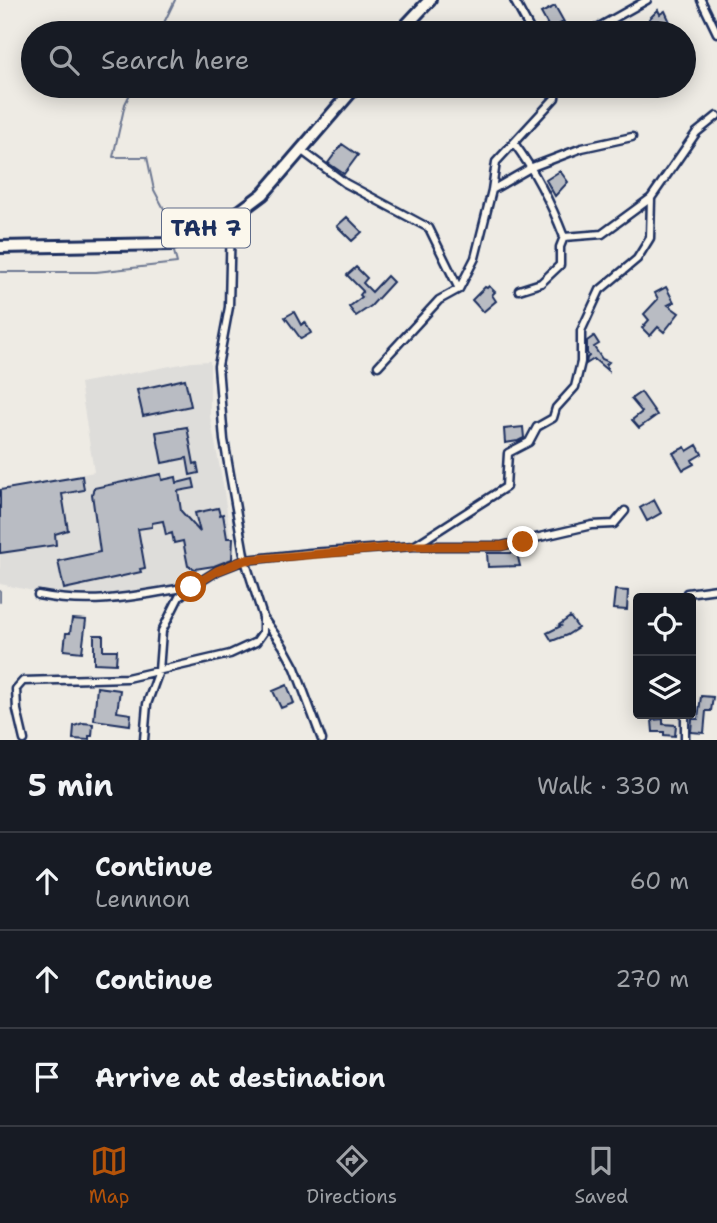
<!DOCTYPE html>
<html lang="en">
<head>
<meta charset="utf-8">
<style>
  body { margin:0; font-family:"Shantell Sans",sans-serif; background:#242831; color:#f1f3f6 }
  .controls { position:absolute; right:21px; bottom:21px; display:grid; overflow:hidden; border-radius:7px; box-shadow:0 4px 18px #0003 }
  .controls button { width:63px; height:63px; display:grid; place-items:center; padding:0; border:0; border-bottom:2px solid #363941; background:#171b24; color:#f1f3f6; font:35px sans-serif }
  .stop { position:absolute; width:21px; height:21px; margin:-16px; border:5px solid #b45309; border-radius:50%; background:#fff }
  .stop.end { background:#b45309; border-color:#fff; box-shadow:0 2px 7px #0008 }
  .list { margin:0; padding:0; list-style:none }
  h2 { display:flex; justify-content:space-between; align-items:center; height:91px; margin:0; padding:0 28px; font-size:30px }
  h2 small { font-size:23px; font-weight:400; color:#9ea1a6 }
  .list li { display:grid; grid-template-columns:46px 1fr auto; gap:21px; align-items:center; box-sizing:border-box; height:98px; padding:0 28px; border-top:2px solid #363941 }
  .list b { display:block; font-size:26px; white-space:nowrap }
  .list p { margin:0; font-size:23px; white-space:nowrap; color:#9ea1a6 }
  .list em { font-size:23px; font-style:normal; color:#9ea1a6 }
  .icon { flex:none; width:38px; height:38px; fill:none; stroke:currentColor; stroke-width:2; stroke-linecap:round; stroke-linejoin:round }
  .map { position:relative; flex:none; width:717px; height:740px; overflow:hidden }
  .search { position:absolute; background:#171b24; box-shadow:0 4px 18px #0003; left:21px; right:21px; top:21px; height:77px; display:flex; align-items:center; gap:18px; box-sizing:border-box; padding:0 24px; border-radius:38px; color:#9ea1a6; font-size:26px }
  .sheet { height:385px; background:#171b24 }
  nav { display:flex; justify-content:space-around; align-items:center; box-sizing:border-box; height:98px; border-top:2px solid #363941; background:#171b24; font-size:19px; color:#9ea1a6 }
  nav a { display:grid; justify-items:center; gap:4px }
  nav .on { color:#b45309 }
  .map>svg:first-child { display:block }
  .built { fill:#deddda }
  .lines { fill:none; stroke-linecap:round; stroke-linejoin:round }
  .stream { stroke:#6d7892; stroke-width:2 }
  .building { fill:#b9bcc3; stroke:#1b2f5e; stroke-width:2 }
  .street-casing { stroke:#1b2f5e; stroke-width:11 }
  .highway-casing { stroke:#1b2f5e; stroke-width:16 }
  .street { stroke:#fbf7ec; stroke-width:6 }
  .highway { stroke:#fbf7ec; stroke-width:10 }
  .route { stroke:#b45309; stroke-width:9 }
  .labels { text-anchor:middle; dominant-baseline:central; stroke-width:5; stroke-linejoin:round; paint-order:stroke }
  .shield { fill:#fbf7ec; stroke:#5e6b89; stroke-width:2 }
  .shield-label { font-size:23px; font-weight:bold; fill:#1b2f5e }
</style>
</head>
<body>
<div class="map">
<svg width="717" height="740" viewBox="0 0 717 740">
  <rect width="100%" height="100%" fill="#eeebe4"/>
  <filter id="ink" filterUnits="userSpaceOnUse"><feTurbulence type="fractalNoise" baseFrequency=".0143" numOctaves="2"/><feDisplacementMap in="SourceGraphic" scale="14" xChannelSelector="R" yChannelSelector="G"/><feConvolveMatrix kernelMatrix="1 2 1 2 8 2 1 2 1" color-interpolation-filters="sRGB"/></filter>
  <g filter="url(#ink)">
    <path class="built" d="M 210,361 L 210,416 L 223,485 L 230,534 L 233,538 L 234,557 L 229,564 L 198,568 L 202,577 L 185,585 L 100,598 L 62,597 L 0,584 L 0,490 L 94,472 L 80,383 L 192,362 Z"/>
    <g class="lines">
      <path class="stream" d="M 159,33 L 175,0
        M 134,86 L 125,104 L 113,157 L 147,157 L 154,190 L 171,222 L 172,239
        M 0,272 L 96,272 L 177,263 L 173,248
        M 0,591 L 0,602"/>
    </g>
    <path class="building" d="M 555,6 L 564,22 L 550,29 L 541,13 Z
      M 658,10 L 660,14 L 665,11 L 670,22 L 668,25 L 656,31 L 649,19 Z
      M 342,144 L 358,155 L 344,174 L 328,163 Z
      M 560,171 L 568,182 L 555,196 L 546,180 Z
      M 347,217 L 362,232 L 352,241 L 337,226 Z
      M 356,267 L 367,278 L 363,283 L 372,292 L 387,276 L 393,282 L 371,306 L 356,316 L 349,307 L 362,297 L 360,295 L 363,291 L 347,275 Z
      M 489,286 L 495,292 L 492,295 L 496,301 L 483,312 L 472,300 L 485,287 L 487,288 Z
      M 666,287 L 674,302 L 668,305 L 679,313 L 664,332 L 658,327 L 650,336 L 642,328 L 649,320 L 644,314 L 658,299 L 655,293 Z
      M 294,312 L 301,325 L 305,322 L 311,333 L 301,339 L 285,317 Z
      M 594,336 L 599,344 L 594,347 L 602,359 L 609,362 L 606,365 L 608,371 L 594,359 L 586,364 L 587,358 L 589,356 L 587,353 L 587,341 Z
      M 185,379 L 191,406 L 143,416 L 137,390 Z
      M 641,392 L 657,415 L 639,428 L 632,420 L 642,412 L 631,399 Z
      M 187,427 L 194,464 L 197,463 L 199,473 L 190,475 L 187,458 L 162,463 L 156,432 Z
      M 523,427 L 524,438 L 518,441 L 505,443 L 504,429 Z
      M 697,445 L 702,454 L 692,460 L 694,464 L 683,470 L 673,453 L 685,447 L 687,451 Z
      M 161,474 L 162,480 L 176,477 L 177,483 L 193,479 L 195,488 L 178,491 L 181,511 L 200,532 L 195,513 L 218,508 L 220,515 L 223,514 L 227,538 L 233,538 L 232,559 L 214,566 L 195,569 L 188,566 L 183,541 L 174,543 L 172,533 L 166,535 L 163,521 L 152,523 L 152,527 L 138,529 L 145,568 L 140,569 L 141,572 L 64,589 L 58,561 L 100,552 L 92,494 L 94,488 Z
      M 82,476 L 84,490 L 62,494 L 68,530 L 55,534 L 56,545 L 0,553 L 0,490 Z
      M 654,500 L 661,513 L 647,521 L 640,508 Z
      M 487,553 L 517,553 L 520,566 L 488,567 Z
      M 615,590 L 628,591 L 627,610 L 613,609 Z
      M 570,617 L 578,628 L 567,635 L 552,641 L 547,633 L 561,626 L 559,625 Z
      M 72,619 L 86,620 L 82,652 L 64,650 L 66,633 L 70,633 Z
      M 94,635 L 103,635 L 103,650 L 117,650 L 116,664 L 94,663 Z
      M 287,685 L 294,703 L 281,708 L 273,691 Z
      M 97,687 L 120,690 L 117,712 L 131,714 L 130,725 L 94,720 Z
      M 701,696 L 713,697 L 711,711 L 706,711 L 704,733 L 691,732 L 692,719 L 698,719 Z
      M 663,719 L 663,724 L 676,725 L 675,736 L 664,735 L 664,732 L 653,732 L 652,720 Z
      M 83,723 L 93,724 L 92,736 L 89,736 L 89,740 L 73,739 L 74,726 Z"/>
    <g class="lines">
      <g class="street-casing">
        <path id="street" d="M 514,0 L 532,33
          M 701,0 L 717,33
          M 588,33 L 647,0
          M 514,143 C 536,173 551,203 564,237
          M 301,150 L 345,183 L 429,228 L 459,289
          M 492,190 L 532,167 L 582,148 L 632,137
          M 519,290 L 541,283 L 560,265 L 560,247 L 564,237 L 602,234 L 651,198 L 696,133 L 717,116
          M 378,366 L 439,300 L 459,289 L 475,258 L 492,190 L 496,162 L 555,98 L 556,86
          M 414,546 L 506,487 L 508,453 L 529,442 L 537,427 L 553,418 L 556,408 L 575,387 L 581,362 L 581,331 L 600,290 L 637,259 L 650,238 L 651,198
          M 38,595 C 94,606 135,596 189,587
          M 687,598 L 687,593 L 717,589
          M 264,619 L 283,646 L 295,668 L 322,740
          M 24,740 L 17,710 L 16,689 L 23,681 L 127,678 L 230,654 L 256,642 L 263,632 L 263,617 L 245,560 L 224,440 L 218,366 L 229,307 L 231,218
          M 144,740 L 147,704 L 159,671 L 162,631 L 179,597 L 193,586 L 217,571 L 245,560 L 310,553 L 414,546 L 501,546 L 592,525 L 614,524 L 625,511
          M 685,740 L 685,714"/>
      </g>
      <g class="highway-casing">
        <path id="highway" d="M 399,33 L 430,0
          M 0,247 L 172,244 L 231,218 L 263,194 L 356,86"/>
      </g>
      <use href="#street" class="street"/>
      <use href="#highway" class="highway"/>
    </g>
  </g>
  <g class="lines" filter="url(#ink)">
    <path class="route" d="M 191,587 L 217,571 L 245,560 L 414,546 L 502,546 L 523,542"/>
  </g>
  <g class="labels">
    <rect class="shield" x="162" y="208.5" width="88" height="39" rx="5"/>
    <g class="shield-label">
      <text x="206" y="228">TAH 7</text>
    </g>
  </g>
</svg>
<div class="controls">
<button><svg class="icon" aria-label="locate" viewBox="0 0 24 24"><circle cx="12" cy="12" r="6"/><path d="M12 2v4M12 18v4M2 12h4M18 12h4"/></svg></button>
<button><svg class="icon" aria-label="layers" viewBox="0 0 24 24"><path d="M12 4l9 5-9 5-9-5zM3 14l9 5 9-5"/></svg></button>
</div>
<div class="stop" style="left:191px;top:587px"></div>
<div class="stop end" style="left:523px;top:542px"></div>
<div class="search"><svg class="icon" aria-label="search" viewBox="0 0 24 24"><circle cx="10" cy="10" r="6"/><path d="M15 15l6 6"/></svg>Search here</div>
</div>
<section class="sheet">
<h2>5 min<small>Walk · 330 m</small></h2>
<ul class="list">
<li><svg class="icon" aria-label="ahead" viewBox="0 0 24 24"><path d="M12 20V5M6 11l6-6 6 6"/></svg><div><b>Continue</b><p>Lennnon</p></div><em>60 m</em></li>
<li><svg class="icon" aria-label="ahead" viewBox="0 0 24 24"><path d="M12 20V5M6 11l6-6 6 6"/></svg><div><b>Continue</b></div><em>270 m</em></li>
<li><svg class="icon" aria-label="arrive" viewBox="0 0 24 24"><path d="M6 21V4h12l-3 4 3 4H6"/></svg><div><b>Arrive at destination</b></div></li>
</ul>
</section>
<nav>
<a class="on"><svg class="icon" aria-label="map" viewBox="0 0 24 24"><path d="M3 6l6-2 6 2 6-2v14l-6 2-6-2-6 2zM9 4v14M15 6v14"/></svg>Map</a>
<a><svg class="icon" aria-label="directions" viewBox="0 0 24 24"><path d="M12 3l9 9-9 9-9-9zM9 14v-3h6M13 9l2 2-2 2"/></svg>Directions</a>
<a><svg class="icon" aria-label="saved" viewBox="0 0 24 24"><path d="M7 4h10v16l-5-4-5 4z"/></svg>Saved</a>
</nav>
</body>
</html>
